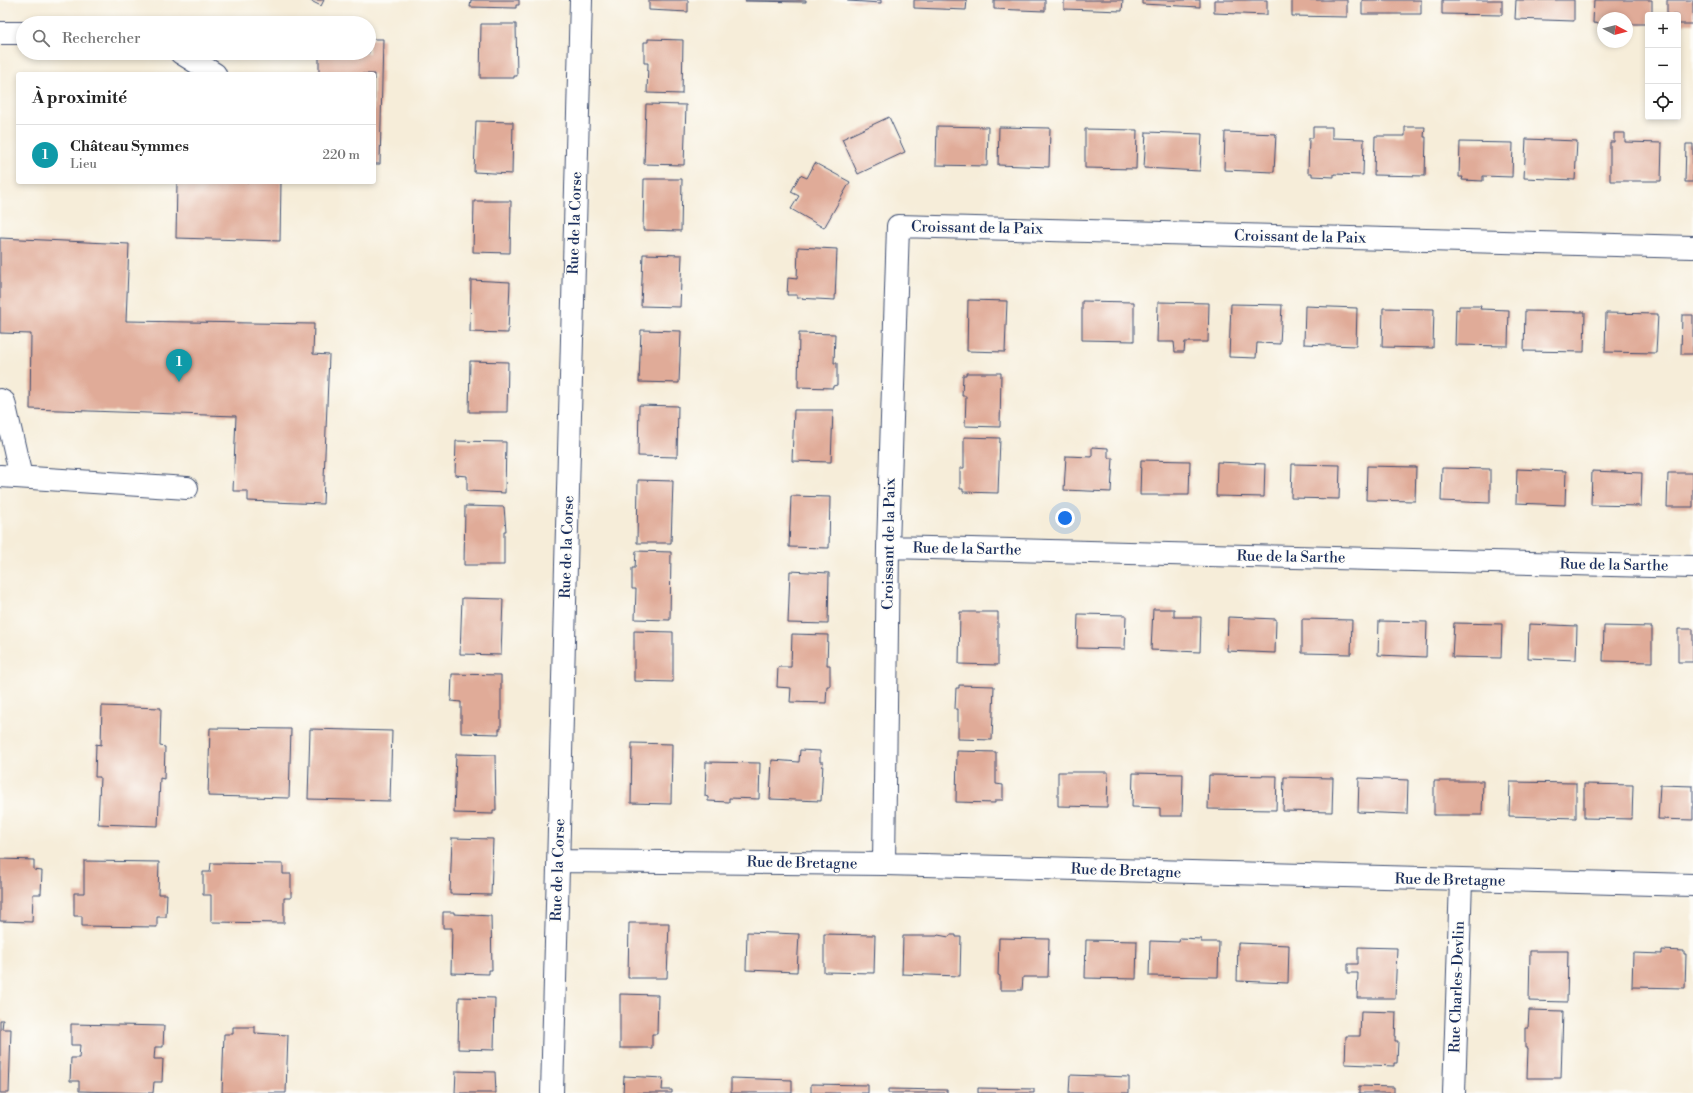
<!DOCTYPE html>
<html lang="fr">
<head>
<meta charset="utf-8">
<style>
  body { margin:0; font-family:"Libre Bodoni",serif; background:#f6f6f6; color:#222 }
  .controls { position:absolute; right:12px; top:12px; display:grid; overflow:hidden; border-radius:4px; box-shadow:0 2px 6px #0003 }
  .controls button { width:36px; height:36px; display:grid; place-items:center; padding:0; border:0; border-bottom:1px solid #e0e0e0; background:#fff; color:#222; font:20px sans-serif }
  .compass { position:absolute; left:1597px; top:12px; width:36px; height:36px; border-radius:50%; background:#fff; box-shadow:0 2px 6px #0003; rotate:97deg }
  .you { position:absolute; left:1065px; top:518px; width:14px; height:14px; margin:-10px; border:3px solid #fff; border-radius:50%; background:#1a73e8; box-shadow:0 0 0 6px #1a73e833 }
  .badge { display:grid; place-items:center; width:26px; height:26px; border-radius:50%; background:#1f6fb2; color:#fff; font-size:13px; font-weight:700 }
  .pin { position:absolute; translate:-50% -33px; filter:drop-shadow(0 1px 2px #0008) }
  .pin::after { content:''; position:absolute; top:21px; width:14px; height:12px; background:inherit; clip-path:polygon(0 0,100% 0,50% 100%) }
  .list { margin:0; padding:0; list-style:none }
  h2 { display:flex; justify-content:space-between; align-items:center; height:52px; margin:0; padding:0 16px; font-size:17px }
  h2 small { font-size:13px; font-weight:400; color:#767676 }
  .list li { display:grid; grid-template-columns:26px 1fr auto; gap:12px; align-items:center; box-sizing:border-box; height:60px; padding:0 16px; border-top:1px solid #e0e0e0 }
  .list b { display:block; font-size:15px; white-space:nowrap }
  .list p { margin:0; font-size:13px; white-space:nowrap; color:#767676 }
  .list em { font-size:13px; font-style:normal; color:#767676 }
  .icon { flex:none; width:22px; height:22px; fill:none; stroke:currentColor; stroke-width:2; stroke-linecap:round; stroke-linejoin:round }
  .map { position:relative; flex:none; width:1693px; height:1093px; overflow:hidden }
  .search { position:absolute; background:#fff; box-shadow:0 2px 6px #0003; left:16px; top:16px; width:360px; height:44px; display:flex; align-items:center; gap:10px; box-sizing:border-box; padding:0 14px; border-radius:22px; color:#767676; font-size:15px }
  .panel { position:absolute; background:#fff; box-shadow:0 2px 6px #0003; left:16px; top:72px; width:360px; height:112px; border-radius:4px }
  .map>svg:first-child { display:block }
  .building { fill:#e0ab98 }
  .lines { fill:none; stroke-linecap:round; stroke-linejoin:round }
  .minor-casing { stroke:#3c4c70; stroke-width:24 }
  .minor { stroke:#fff; stroke-width:22 }
  .labels { text-anchor:middle; dominant-baseline:central; stroke-width:3; stroke-linejoin:round; paint-order:stroke }
  .street-label { font-size:15px; fill:#1b2f5e; stroke:#fdfcf7 }
</style>
</head>
<body>
<div class="map">
<svg width="1693" height="1093" viewBox="0 0 1693 1093">
  <rect width="100%" height="100%" fill="#fdfcf7"/>
  <filter id="ink" filterUnits="userSpaceOnUse"><feTurbulence type="fractalNoise" baseFrequency=".025" numOctaves="2"/><feDisplacementMap in="SourceGraphic" scale="8" xChannelSelector="R" yChannelSelector="G"/><feConvolveMatrix kernelMatrix="1 2 1 2 8 2 1 2 1" color-interpolation-filters="sRGB"/></filter>
  <filter id="wash" filterUnits="userSpaceOnUse"><feTurbulence type="fractalNoise" baseFrequency=".012" numOctaves="4" result="noise"/><feDisplacementMap in="SourceGraphic" scale="16" xChannelSelector="R" yChannelSelector="G"/><feGaussianBlur stdDeviation="0.9" result="paint"/><feColorMatrix in="noise" values="0 0 0 0 0 0 0 0 0 0 0 0 0 0 0 0 0 1.4 0 .05"/><feComposite in="paint" operator="in"/></filter>
  <g filter="url(#wash)">
    <rect width="100%" height="100%" fill="#f6edd9"/>
    <g id="blocks">
      <path class="building" d="M 309,0 L 324,0 L 321,6 Z
        M 471,0 L 519,0 L 519,5 L 516,5 L 516,8 L 470,7 Z
        M 649,0 L 688,0 L 688,12 L 649,10 Z
        M 745,0 L 806,0 L 806,2 L 745,1 Z
        M 848,0 L 881,0 L 881,3 L 848,1 Z
        M 914,0 L 967,0 L 966,10 L 914,8 Z
        M 994,0 L 1045,0 L 1045,11 L 994,9 Z
        M 1064,0 L 1123,0 L 1122,11 L 1064,9 Z
        M 1142,0 L 1200,0 L 1200,7 L 1142,4 Z
        M 1214,0 L 1267,0 L 1267,15 L 1214,13 Z
        M 1292,0 L 1347,0 L 1347,17 L 1292,16 Z
        M 1362,0 L 1421,0 L 1421,14 L 1362,14 Z
        M 1442,0 L 1502,0 L 1502,15 L 1442,14 Z
        M 1516,0 L 1574,0 L 1574,21 L 1515,19 Z
        M 1594,0 L 1652,0 L 1652,15 L 1648,15 L 1648,24 L 1627,24 L 1627,18 L 1603,18 L 1603,24 L 1593,23 Z
        M 1667,0 L 1693,0 L 1693,24 L 1678,24 L 1678,15 L 1667,15 Z
        M 481,24 L 516,24 L 517,76 L 514,76 L 514,78 L 480,78 Z
        M 369,39 L 383,39 L 380,164 L 374,164 L 374,74 L 319,74 L 319,53 L 369,53 Z
        M 648,39 L 683,40 L 682,94 L 647,93 L 648,63 L 644,63 L 644,42 L 648,42 Z
        M 646,104 L 686,105 L 684,165 L 644,164 Z
        M 889,117 L 905,152 L 858,174 L 842,139 Z
        M 476,121 L 513,122 L 512,174 L 474,172 Z
        M 937,126 L 988,127 L 987,166 L 936,165 Z
        M 999,127 L 1050,128 L 1049,167 L 998,165 Z
        M 1313,127 L 1332,127 L 1332,138 L 1364,139 L 1363,175 L 1334,174 L 1334,177 L 1312,176 L 1312,173 L 1308,173 L 1309,138 L 1313,138 Z
        M 1405,127 L 1425,127 L 1424,137 L 1426,137 L 1425,176 L 1374,175 L 1375,136 L 1405,136 Z
        M 1085,129 L 1137,130 L 1136,169 L 1085,168 Z
        M 1146,132 L 1202,134 L 1200,171 L 1144,168 Z
        M 1225,132 L 1276,134 L 1274,172 L 1224,170 Z
        M 1614,133 L 1625,133 L 1625,142 L 1662,143 L 1661,181 L 1610,181 L 1610,142 L 1614,142 Z
        M 1526,139 L 1577,141 L 1575,180 L 1524,178 Z
        M 1460,142 L 1513,143 L 1512,177 L 1483,176 L 1483,181 L 1462,180 L 1463,177 L 1459,177 Z
        M 1686,144 L 1693,144 L 1693,182 L 1685,182 Z
        M 815,163 L 850,182 L 824,228 L 791,209 L 799,196 L 791,192 L 800,175 L 807,178 Z
        M 644,179 L 682,179 L 681,231 L 643,230 Z
        M 177,182 L 281,182 L 280,241 L 176,238 Z
        M 474,201 L 511,201 L 510,253 L 473,252 Z
        M 0,238 L 129,244 L 126,321 L 314,324 L 313,354 L 329,355 L 323,504 L 248,501 L 248,491 L 233,491 L 236,416 L 30,409 L 31,334 L 0,333 Z
        M 798,247 L 837,249 L 835,300 L 797,298 L 797,295 L 787,295 L 788,278 L 797,279 Z
        M 643,254 L 682,255 L 680,307 L 641,306 Z
        M 471,280 L 510,282 L 508,333 L 470,332 Z
        M 968,300 L 1007,301 L 1005,352 L 967,351 Z
        M 1082,301 L 1134,302 L 1134,341 L 1082,340 Z
        M 1158,302 L 1209,303 L 1208,342 L 1185,342 L 1184,352 L 1175,352 L 1174,342 L 1157,342 Z
        M 1231,304 L 1282,305 L 1280,344 L 1257,343 L 1256,358 L 1229,357 Z
        M 1305,306 L 1357,308 L 1356,346 L 1304,344 Z
        M 1459,306 L 1481,306 L 1480,309 L 1509,310 L 1508,346 L 1455,345 L 1456,309 L 1459,310 Z
        M 1383,308 L 1434,309 L 1433,348 L 1382,347 Z
        M 1525,311 L 1585,312 L 1584,352 L 1524,351 Z
        M 1606,313 L 1658,314 L 1656,353 L 1605,352 Z
        M 1682,315 L 1693,315 L 1693,354 L 1681,354 Z
        M 641,330 L 681,331 L 679,383 L 639,382 Z
        M 799,333 L 835,334 L 834,363 L 837,363 L 837,385 L 833,386 L 833,388 L 798,387 Z
        M 470,361 L 508,362 L 507,412 L 469,412 Z
        M 966,373 L 1001,373 L 1000,427 L 965,426 L 966,396 L 962,396 L 963,375 L 966,375 Z
        M 639,405 L 678,406 L 677,457 L 638,456 Z
        M 794,410 L 833,410 L 831,462 L 792,461 Z
        M 964,437 L 1000,438 L 998,493 L 963,492 L 963,489 L 960,489 L 960,468 L 964,468 Z
        M 456,441 L 506,442 L 505,493 L 467,491 L 467,476 L 455,475 Z
        M 1092,447 L 1108,448 L 1108,458 L 1113,458 L 1111,492 L 1064,490 L 1066,456 L 1092,457 Z
        M 1141,460 L 1190,461 L 1189,495 L 1140,495 Z
        M 1217,462 L 1265,464 L 1264,497 L 1216,496 Z
        M 1292,464 L 1340,465 L 1339,499 L 1291,498 Z
        M 1367,466 L 1416,467 L 1415,501 L 1366,500 Z
        M 1442,468 L 1490,469 L 1490,503 L 1441,501 Z
        M 1517,469 L 1566,471 L 1565,505 L 1516,503 Z
        M 1592,471 L 1642,473 L 1641,506 L 1591,505 Z
        M 1668,473 L 1693,473 L 1693,507 L 1667,507 Z
        M 638,480 L 673,481 L 671,543 L 637,543 Z
        M 791,496 L 830,497 L 829,548 L 789,547 Z
        M 465,506 L 504,507 L 506,531 L 504,531 L 504,565 L 464,565 Z
        M 636,551 L 671,552 L 670,620 L 635,619 L 636,589 L 632,589 L 632,568 L 635,568 Z
        M 790,571 L 829,573 L 828,624 L 788,623 Z
        M 462,598 L 503,599 L 501,655 L 460,654 Z
        M 1153,609 L 1174,609 L 1174,617 L 1201,617 L 1200,652 L 1151,650 Z
        M 960,612 L 998,612 L 998,665 L 959,664 Z
        M 1078,614 L 1126,615 L 1125,649 L 1077,648 Z
        M 1228,617 L 1276,619 L 1275,653 L 1227,651 Z
        M 1302,619 L 1352,620 L 1351,654 L 1302,653 Z
        M 1379,621 L 1427,622 L 1426,657 L 1378,655 Z
        M 1454,623 L 1502,624 L 1501,658 L 1452,657 Z
        M 1529,624 L 1577,626 L 1576,660 L 1528,658 Z
        M 1604,626 L 1652,627 L 1652,662 L 1603,661 Z
        M 1678,629 L 1693,629 L 1693,662 L 1678,662 Z
        M 634,631 L 673,632 L 673,682 L 634,681 Z
        M 792,634 L 828,635 L 827,665 L 830,665 L 830,686 L 827,686 L 826,703 L 790,702 L 791,688 L 777,687 L 778,667 L 791,667 Z
        M 452,674 L 501,675 L 501,729 L 499,729 L 499,734 L 461,733 L 461,702 L 451,701 Z
        M 959,685 L 994,686 L 992,740 L 958,739 L 958,709 L 955,709 L 956,688 L 959,688 Z
        M 102,706 L 161,708 L 160,746 L 165,747 L 164,779 L 160,778 L 158,826 L 98,824 L 100,777 L 95,777 L 96,744 L 101,745 Z
        M 210,728 L 291,729 L 289,798 L 208,796 Z
        M 310,729 L 392,731 L 390,801 L 308,799 Z
        M 632,743 L 672,744 L 671,804 L 631,803 Z
        M 800,750 L 820,751 L 820,762 L 823,762 L 821,801 L 770,799 L 772,760 L 799,762 Z
        M 957,751 L 996,752 L 996,784 L 1003,785 L 1003,800 L 995,800 L 995,803 L 956,802 Z
        M 456,754 L 495,755 L 496,810 L 493,810 L 493,814 L 454,813 Z
        M 706,762 L 760,763 L 759,799 L 729,798 L 729,802 L 708,801 L 708,797 L 705,796 Z
        M 1058,772 L 1108,772 L 1107,807 L 1058,806 Z
        M 1133,773 L 1183,774 L 1182,816 L 1160,816 L 1160,808 L 1132,807 Z
        M 1209,775 L 1277,776 L 1276,810 L 1208,809 Z
        M 1284,777 L 1333,778 L 1332,812 L 1283,811 Z
        M 1359,778 L 1408,780 L 1407,814 L 1358,812 Z
        M 1434,781 L 1483,781 L 1482,815 L 1434,815 Z
        M 1510,782 L 1576,783 L 1576,818 L 1509,816 Z
        M 1584,784 L 1633,785 L 1632,819 L 1584,818 Z
        M 1660,785 L 1693,786 L 1693,820 L 1658,819 Z
        M 452,838 L 493,839 L 491,895 L 450,894 Z
        M 0,859 L 34,860 L 34,870 L 42,871 L 41,894 L 33,894 L 32,922 L 0,921 Z
        M 84,861 L 159,862 L 158,894 L 167,894 L 166,917 L 157,917 L 157,927 L 82,926 L 82,916 L 74,916 L 74,893 L 84,893 Z
        M 211,863 L 283,864 L 283,874 L 291,874 L 291,898 L 284,898 L 284,923 L 211,922 L 211,895 L 203,895 L 203,872 L 210,872 Z
        M 443,912 L 454,912 L 454,914 L 491,916 L 492,970 L 489,970 L 489,974 L 451,973 L 452,928 L 443,928 Z
        M 629,923 L 669,923 L 667,978 L 628,978 Z
        M 747,932 L 799,934 L 797,972 L 746,970 Z
        M 824,934 L 875,935 L 874,973 L 824,972 Z
        M 938,935 L 949,937 L 950,935 L 956,935 L 956,937 L 961,937 L 960,976 L 902,974 L 903,936 L 937,936 Z
        M 999,938 L 1049,939 L 1048,977 L 1023,977 L 1022,990 L 1000,990 L 1000,976 L 998,975 Z
        M 1180,938 L 1201,939 L 1201,942 L 1219,942 L 1218,977 L 1149,976 L 1150,941 L 1179,942 Z
        M 1086,940 L 1137,941 L 1136,979 L 1085,978 Z
        M 1238,943 L 1289,945 L 1288,983 L 1237,981 Z
        M 1358,947 L 1397,948 L 1395,998 L 1357,998 L 1358,973 L 1348,973 L 1348,964 L 1358,964 Z
        M 1662,950 L 1684,951 L 1684,954 L 1686,954 L 1685,988 L 1632,987 L 1633,953 L 1662,954 Z
        M 1530,951 L 1568,951 L 1567,1002 L 1529,1001 Z
        M 620,994 L 658,995 L 657,1034 L 652,1034 L 652,1048 L 620,1048 Z
        M 459,997 L 495,998 L 494,1050 L 458,1049 Z
        M 1529,1010 L 1563,1011 L 1561,1078 L 1527,1078 L 1528,1048 L 1525,1048 L 1525,1028 L 1528,1028 Z
        M 1361,1011 L 1396,1012 L 1395,1041 L 1398,1041 L 1397,1063 L 1394,1063 L 1394,1066 L 1345,1064 L 1346,1036 L 1360,1036 Z
        M 0,1020 L 3,1020 L 2,1029 L 11,1029 L 9,1093 L 0,1093 Z
        M 71,1024 L 164,1026 L 163,1047 L 155,1047 L 154,1059 L 163,1059 L 162,1082 L 154,1082 L 153,1093 L 79,1091 L 79,1081 L 70,1081 L 71,1058 L 79,1058 L 80,1045 L 71,1045 Z
        M 233,1027 L 255,1027 L 255,1033 L 288,1035 L 286,1093 L 222,1093 L 224,1034 L 233,1034 Z
        M 456,1071 L 495,1072 L 496,1093 L 455,1093 Z
        M 1070,1075 L 1129,1077 L 1129,1093 L 1069,1093 Z
        M 624,1076 L 663,1078 L 662,1090 L 672,1090 L 672,1093 L 623,1093 Z
        M 731,1078 L 792,1080 L 792,1093 L 731,1093 Z
        M 811,1084 L 868,1085 L 868,1093 L 811,1093 Z
        M 1359,1086 L 1394,1087 L 1394,1093 L 1359,1093 Z
        M 978,1088 L 1034,1089 L 1034,1093 L 978,1093 Z
        M 888,1089 L 947,1090 L 947,1093 L 888,1093 Z"/>
    </g>
  </g>
  <g filter="url(#ink)">
    <use href="#blocks" fill-opacity="0" stroke="#3c4c70" stroke-width="1"/>
    <g class="lines">
      <g class="minor-casing">
        <path id="minor" d="M 0,33 L 23,33
          M 181,53 L 215,74
          M 0,400 L 4,402 L 21,477
          M 0,476 L 187,488
          M 888,547 L 1693,567
          M 559,861 L 884,864 L 1693,885
          M 884,864 L 888,547 L 898,226 L 1693,247
          M 552,1093 L 581,0
          M 1454,1093 L 1461,880"/>
      </g>
      <use href="#minor" class="minor"/>
    </g>
  </g>
  <g class="labels">
    <g class="street-label">
      <text transform="translate(575 223) rotate(-88)">Rue de la Corse</text>
      <text transform="translate(977 228) rotate(1)">Croissant de la Paix</text>
      <text transform="translate(1300 237) rotate(1)">Croissant de la Paix</text>
      <text transform="translate(889 544) rotate(-89)">Croissant de la Paix</text>
      <text transform="translate(567 547) rotate(-88)">Rue de la Corse</text>
      <text transform="translate(967 549) rotate(1)">Rue de la Sarthe</text>
      <text transform="translate(1291 557) rotate(1)">Rue de la Sarthe</text>
      <text transform="translate(1614 565) rotate(1)">Rue de la Sarthe</text>
      <text transform="translate(802 863) rotate(1)">Rue de Bretagne</text>
      <text transform="translate(558 870) rotate(-88)">Rue de la Corse</text>
      <text transform="translate(1126 871) rotate(2)">Rue de Bretagne</text>
      <text transform="translate(1450 880) rotate(1)">Rue de Bretagne</text>
      <text transform="translate(1457 987) rotate(-88)">Rue Charles-Devlin</text>
    </g>
  </g>
</svg>
<div class="controls">
<button>+</button>
<button>−</button>
<button><svg class="icon" aria-label="locate" viewBox="0 0 24 24"><circle cx="12" cy="12" r="6"/><path d="M12 2v4M12 18v4M2 12h4M18 12h4"/></svg></button>
</div>
<svg class="compass" viewBox="-18 -18 36 36"><path d="M0-13l5 13h-10z" fill="#e53935"/><path d="M0 13l5-13h-10z" fill="#767676"/></svg>
<div class="you"></div>
<div class="pin badge" style="left:179px;top:382px;background:#0f9aa8">1</div>
<div class="search"><svg class="icon" aria-label="search" viewBox="0 0 24 24"><circle cx="10" cy="10" r="6"/><path d="M15 15l6 6"/></svg>Rechercher</div>
<section class="panel">
<h2>À proximité<small></small></h2>
<ul class="list">
<li><span class="badge" style="background:#0f9aa8">1</span><div><b>Château Symmes</b><p>Lieu</p></div><em>220 m</em></li>
</ul>
</section>
</div>
</body>
</html>
